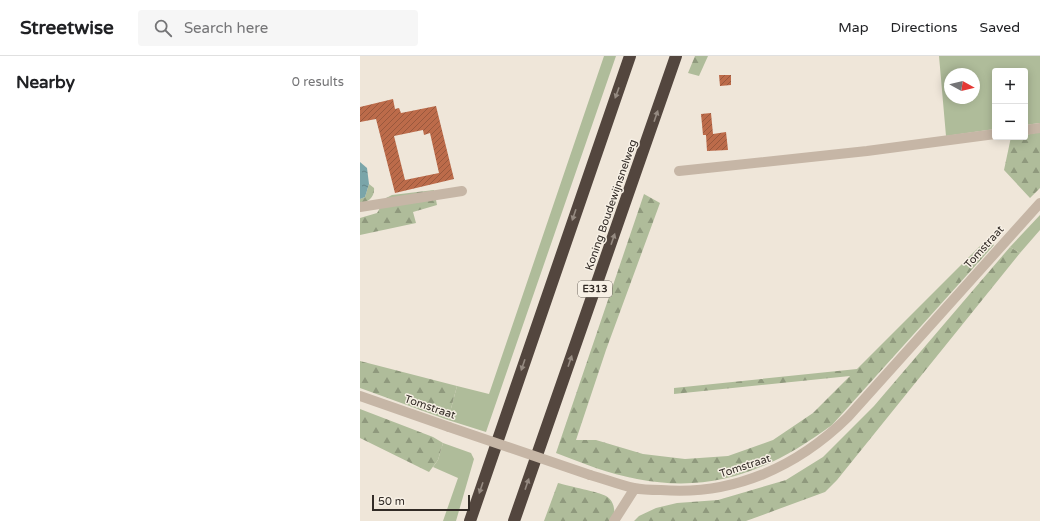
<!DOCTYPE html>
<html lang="en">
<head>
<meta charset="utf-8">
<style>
  body { margin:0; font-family:"Varela Round",sans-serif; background:#f6f6f6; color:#202124 }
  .controls { position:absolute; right:12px; top:12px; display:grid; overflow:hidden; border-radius:4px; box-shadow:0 2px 10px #0003 }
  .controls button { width:36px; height:36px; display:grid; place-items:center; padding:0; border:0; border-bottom:1px solid #e0e0e0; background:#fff; color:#202124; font:20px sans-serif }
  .compass { position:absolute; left:584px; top:12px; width:36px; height:36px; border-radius:50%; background:#fff; box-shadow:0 2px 10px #0003; rotate:98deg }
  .scale { position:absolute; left:12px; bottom:10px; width:98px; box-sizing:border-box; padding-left:4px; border:2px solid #322b26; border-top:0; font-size:11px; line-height:14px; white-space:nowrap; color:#322b26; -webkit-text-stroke:3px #f7f0e5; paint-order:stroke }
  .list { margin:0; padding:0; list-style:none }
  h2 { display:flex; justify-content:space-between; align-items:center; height:52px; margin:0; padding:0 16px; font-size:17px }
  h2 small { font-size:13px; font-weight:400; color:#757577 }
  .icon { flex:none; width:22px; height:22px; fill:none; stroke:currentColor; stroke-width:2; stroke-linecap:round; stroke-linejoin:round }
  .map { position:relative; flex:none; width:680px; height:465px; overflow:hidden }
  header { display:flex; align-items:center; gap:24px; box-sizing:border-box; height:56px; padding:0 20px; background:#fff; border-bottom:1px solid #e0e0e0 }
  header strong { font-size:19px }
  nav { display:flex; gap:22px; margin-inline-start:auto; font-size:14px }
  .search { width:280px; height:36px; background:#f6f6f6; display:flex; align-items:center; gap:10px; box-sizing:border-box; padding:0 14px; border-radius:4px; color:#757577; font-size:15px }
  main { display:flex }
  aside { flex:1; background:#fff }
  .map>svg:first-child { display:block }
  .grass { fill:#afbc9a; fill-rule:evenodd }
  .forest { fill:url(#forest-firs) }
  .water { fill:url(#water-ripples) }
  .building { fill:url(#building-hatch); fill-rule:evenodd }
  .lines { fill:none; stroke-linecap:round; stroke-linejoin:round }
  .minor { stroke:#c6b6a6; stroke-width:10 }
  .highway { stroke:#53463e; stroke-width:12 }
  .minor-bridge { stroke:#c6b6a6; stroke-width:10 }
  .oneway { fill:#958a81 }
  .labels { text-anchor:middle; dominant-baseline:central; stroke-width:3; stroke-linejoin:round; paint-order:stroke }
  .shield { fill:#f7f0e5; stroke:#6d665f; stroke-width:1 }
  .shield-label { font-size:10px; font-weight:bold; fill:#322b26 }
  .street-label { font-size:11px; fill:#322b26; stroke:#f7f0e5 }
</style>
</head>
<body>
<header>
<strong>Streetwise</strong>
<div class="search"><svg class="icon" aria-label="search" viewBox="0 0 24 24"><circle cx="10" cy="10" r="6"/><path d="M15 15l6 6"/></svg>Search here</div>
<nav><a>Map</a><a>Directions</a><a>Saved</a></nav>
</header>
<main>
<aside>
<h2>Nearby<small>0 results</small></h2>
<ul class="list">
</ul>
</aside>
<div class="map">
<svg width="680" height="465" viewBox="0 0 680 465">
  <defs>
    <pattern id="forest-firs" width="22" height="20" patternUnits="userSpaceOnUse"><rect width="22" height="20" fill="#afbc9a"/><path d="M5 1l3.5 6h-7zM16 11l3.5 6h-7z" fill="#8f997d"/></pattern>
    <pattern id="water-ripples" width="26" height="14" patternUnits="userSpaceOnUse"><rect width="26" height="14" fill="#7aa5a9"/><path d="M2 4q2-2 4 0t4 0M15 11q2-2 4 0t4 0" fill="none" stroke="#658789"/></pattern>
    <pattern id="building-hatch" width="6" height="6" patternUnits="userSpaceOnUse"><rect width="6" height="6" fill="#bc6b4a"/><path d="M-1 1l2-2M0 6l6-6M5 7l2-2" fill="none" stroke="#99583d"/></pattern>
  </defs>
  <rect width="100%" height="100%" fill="#efe6d9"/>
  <path class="grass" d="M 244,0 L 256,0 L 126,376 L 88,364 L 97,330 L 129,338 Z
    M 579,0 L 680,0 L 680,67 L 665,69 L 665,15 L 635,15 L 635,73 L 586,80 ZM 590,18 L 614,18 L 614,42 L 590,42 Z
    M 680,159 L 680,174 L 660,197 L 650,191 Z
    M 83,387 L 111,397 L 114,403 L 96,465 L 83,465 L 98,422 L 73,411 L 78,404 Z"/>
  <path class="forest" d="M 335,0 L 348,0 L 339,20 L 328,17 Z
    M 680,76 L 680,132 L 670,142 L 644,114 L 651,81 L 665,81 L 665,79 Z
    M 9,128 L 14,132 C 15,141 8,146 0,148 L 0,143 L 5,141 Z
    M 74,134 L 77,149 L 53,156 L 56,167 L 0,179 L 0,162 L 17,157 L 26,142 L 32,139 Z
    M 284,138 L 300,147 L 246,294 L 216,384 L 236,384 L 283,398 L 325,403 L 368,400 L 413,384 L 453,357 L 490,320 L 314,338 L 314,332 L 497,313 L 626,184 L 634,189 L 472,369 C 411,414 353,438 277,423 C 249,418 222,407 196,397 Z
    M 650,191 L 660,197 L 477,424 L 465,436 L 386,465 L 274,465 L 279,460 L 296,452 L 317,447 L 358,444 L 426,424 L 463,401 L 514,350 Z
    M 0,305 L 97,330 L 88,364 L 0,332 Z
    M 0,353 L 73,381 L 83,387 L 78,404 L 69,416 L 0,382 Z
    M 198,427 C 208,430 239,436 246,440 C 255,445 256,457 252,465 L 184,465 Z"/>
  <path class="water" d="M 0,106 L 7,112 L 9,128 L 5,141 L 0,143 Z"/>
  <path class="building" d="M 359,19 L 371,19 L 371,29 L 360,30 Z
    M 33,43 L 35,53 L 39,52 L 41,57 L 76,50 L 94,123 L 35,137 L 16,63 L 0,66 L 0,51 ZM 63,74 L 64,79 L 70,77 L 79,117 L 45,124 L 34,80 Z
    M 351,57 L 353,78 L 366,76 L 368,94 L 347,95 L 346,79 L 343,79 L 341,58 Z"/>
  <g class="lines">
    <path class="minor" d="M 665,74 L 680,72
      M 319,115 L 507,95 L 635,78
      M 0,151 L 102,135
      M 0,340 L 89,371
      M 230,419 C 245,423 259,429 274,432 C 283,434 292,434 301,434 C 373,440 437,411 488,361 L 680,147
      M 254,465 L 275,432"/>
    <path class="highway" d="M 110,465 L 270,0
      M 154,465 L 316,0"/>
    <path class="minor-bridge" d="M 89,371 L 230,419"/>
  </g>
  <defs><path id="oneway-solid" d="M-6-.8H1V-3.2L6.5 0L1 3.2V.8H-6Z"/></defs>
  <g class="oneway">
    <use href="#oneway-solid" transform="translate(257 37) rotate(110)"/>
    <use href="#oneway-solid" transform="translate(296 60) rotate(-71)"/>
    <use href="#oneway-solid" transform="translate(214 159) rotate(109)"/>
    <use href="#oneway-solid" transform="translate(253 183) rotate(-71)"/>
    <use href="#oneway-solid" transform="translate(210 305) rotate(-71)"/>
    <use href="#oneway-solid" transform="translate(163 309) rotate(109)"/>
    <use href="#oneway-solid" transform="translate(167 428) rotate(-71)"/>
    <use href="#oneway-solid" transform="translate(121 432) rotate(109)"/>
  </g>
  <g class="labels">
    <rect class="shield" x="218" y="225" width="34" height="16" rx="3"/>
    <g class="shield-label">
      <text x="235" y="233">E313</text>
    </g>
    <g class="street-label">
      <text transform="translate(251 149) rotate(-71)">Koning Boudewijnsnelweg</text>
      <text transform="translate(624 191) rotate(-48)">Tomstraat</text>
      <text transform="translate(70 351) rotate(19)">Tomstraat</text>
      <text transform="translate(385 410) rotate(-18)">Tomstraat</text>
    </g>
  </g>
</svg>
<div class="controls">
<button>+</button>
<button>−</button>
</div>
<svg class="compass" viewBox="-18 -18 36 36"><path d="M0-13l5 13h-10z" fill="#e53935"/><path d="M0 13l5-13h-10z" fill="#757577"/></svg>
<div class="scale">50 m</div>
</div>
</main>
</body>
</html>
